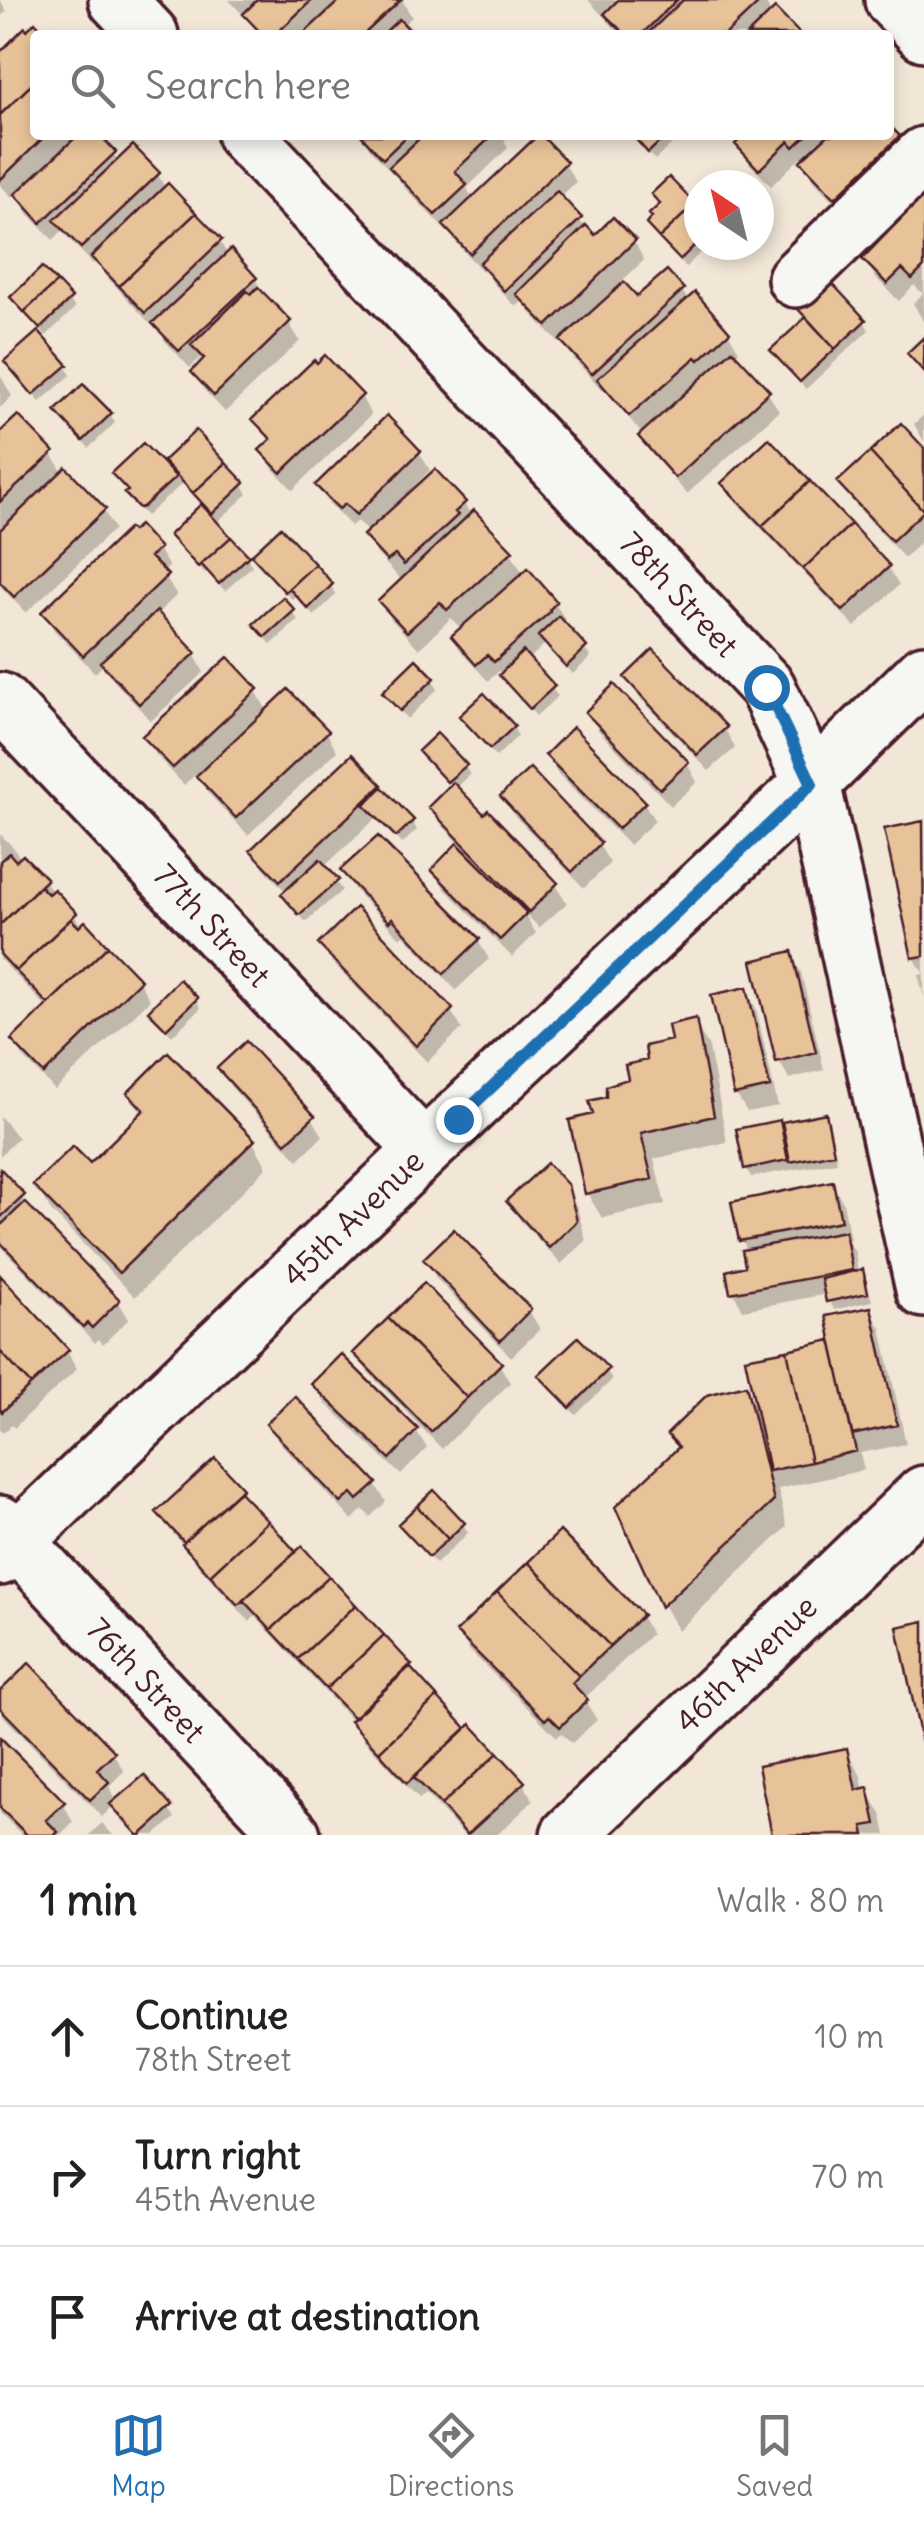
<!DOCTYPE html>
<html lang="en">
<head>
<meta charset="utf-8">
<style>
  body { margin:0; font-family:Delius,sans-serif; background:#f2f2f2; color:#222 }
  .compass { position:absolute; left:684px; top:170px; width:90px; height:90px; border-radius:50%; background:#fff; box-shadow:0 5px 15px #0003; rotate:325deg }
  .stop { position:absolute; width:30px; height:30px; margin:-22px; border:8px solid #1f6fb2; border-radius:50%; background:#fff }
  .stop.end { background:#1f6fb2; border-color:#fff; box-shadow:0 2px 10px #0008 }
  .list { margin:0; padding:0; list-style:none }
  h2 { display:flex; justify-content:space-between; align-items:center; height:130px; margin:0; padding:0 40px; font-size:42px }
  h2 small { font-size:32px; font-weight:400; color:#767676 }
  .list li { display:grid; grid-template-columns:65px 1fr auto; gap:30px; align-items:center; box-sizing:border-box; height:140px; padding:0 40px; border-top:2px solid #e0e0e0 }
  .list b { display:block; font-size:38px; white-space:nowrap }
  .list p { margin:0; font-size:32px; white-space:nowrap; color:#767676 }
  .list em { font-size:32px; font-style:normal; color:#767676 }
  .icon { flex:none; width:55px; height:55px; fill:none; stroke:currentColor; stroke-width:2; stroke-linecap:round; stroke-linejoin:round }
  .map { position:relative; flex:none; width:924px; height:1835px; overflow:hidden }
  .search { position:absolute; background:#fff; box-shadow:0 5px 15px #0003; left:30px; right:30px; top:30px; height:110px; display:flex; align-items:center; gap:25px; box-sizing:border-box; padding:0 35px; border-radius:10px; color:#767676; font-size:38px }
  .sheet { height:550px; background:#fff }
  nav { display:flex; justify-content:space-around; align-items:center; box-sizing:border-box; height:140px; border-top:2px solid #e0e0e0; background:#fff; font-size:28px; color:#767676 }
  nav a { display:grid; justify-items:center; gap:5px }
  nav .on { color:#1f6fb2 }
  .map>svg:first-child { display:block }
  .shadow { fill:#0003 }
  .building { fill:#e8c399; stroke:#4a1f2b; stroke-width:2.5 }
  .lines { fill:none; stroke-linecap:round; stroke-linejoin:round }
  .minor-casing { stroke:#4a1f2b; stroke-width:62 }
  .minor { stroke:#f6f6f2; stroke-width:55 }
  .route { stroke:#1f6fb2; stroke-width:12 }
  .labels { text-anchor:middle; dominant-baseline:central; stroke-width:10; stroke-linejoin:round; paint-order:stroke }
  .street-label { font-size:32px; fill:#4a1f2b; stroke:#f6f6f2 }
</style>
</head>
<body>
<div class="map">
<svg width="924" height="1835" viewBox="0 0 924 1835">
  <rect width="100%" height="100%" fill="#f2e7d7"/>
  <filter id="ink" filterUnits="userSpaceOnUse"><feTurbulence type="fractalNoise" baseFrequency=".01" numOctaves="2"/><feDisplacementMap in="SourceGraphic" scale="20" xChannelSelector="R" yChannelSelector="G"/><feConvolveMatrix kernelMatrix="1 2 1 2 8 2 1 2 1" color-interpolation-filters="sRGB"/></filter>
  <g filter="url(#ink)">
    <path class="shadow" d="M 0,0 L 7,11 L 0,17 Z
      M 229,0 L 402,0 L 412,17 L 402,26 L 411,35 L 259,35 L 246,15 L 245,17 Z
      M 588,0 L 764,0 L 772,14 L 798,35 L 621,35 Z
      M 25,31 L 44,35 L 35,35 L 35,135 L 97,135 L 119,162 L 158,175 L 166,189 L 220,242 L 228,255 L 255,279 L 267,299 L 289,323 L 300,341 L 225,412 L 204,390 L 194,372 L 204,362 L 201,357 L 190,368 L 165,341 L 158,328 L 156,330 L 105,275 L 96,261 L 93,264 L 68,238 L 63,230 L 53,240 L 28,213 L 16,192 L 12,197 L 0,185 L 0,55 Z
      M 889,128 L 898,138 L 908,156 L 846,215 L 813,180 L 800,158 L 771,186 L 749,163 L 738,144 L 728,135 L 889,135 Z
      M 362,135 L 511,135 L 504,141 L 508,148 L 467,188 L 473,200 L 539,137 L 565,164 L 576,182 L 559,198 L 580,220 L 586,230 L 595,238 L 634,241 L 644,260 L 621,282 L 637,300 L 682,290 L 688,301 L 728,333 L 739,351 L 734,356 L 768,393 L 779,411 L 687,494 L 652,455 L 641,437 L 643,435 L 605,389 L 603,391 L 574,359 L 562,339 L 559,343 L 530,312 L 523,301 L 516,307 L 492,282 L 485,268 L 482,271 L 457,244 L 449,230 L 447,232 L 403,186 L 396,174 L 394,175 L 370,149 Z
      M 631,135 L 681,135 L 655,160 Z
      M 654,195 L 699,211 L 699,245 L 708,245 L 686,267 L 654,233 L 649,224 L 661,206 Z
      M 924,198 L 924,323 L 913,303 L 923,294 L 914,285 L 899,301 L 875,277 L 865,259 Z
      M 13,298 L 70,300 L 75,308 L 46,336 L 18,306 Z
      M 864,321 L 869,330 L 806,389 L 779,359 Z
      M 66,367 L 71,375 L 40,402 L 12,370 Z
      M 0,375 L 12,396 L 0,408 Z
      M 361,396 L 371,415 L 293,490 L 273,469 L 263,451 L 271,443 L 255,420 Z
      M 58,412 L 110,414 L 115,423 L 89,448 L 63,421 Z
      M 924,415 L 924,442 L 914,424 Z
      M 196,434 L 243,485 L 248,494 L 215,524 L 247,558 L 252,566 L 225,591 L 207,571 L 205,574 L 172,535 L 204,505 L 183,483 L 146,516 L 133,503 L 129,493 L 114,474 L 161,465 Z
      M 0,435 L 52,454 L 63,473 L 104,511 L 114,529 L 26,613 L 0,586 Z
      M 419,452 L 430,470 L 414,486 L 417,489 L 464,503 L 471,516 L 511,553 L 524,575 L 555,603 L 566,621 L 563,624 L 591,657 L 573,674 L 545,644 L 528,660 L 558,696 L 536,716 L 507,684 L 499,671 L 488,681 L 464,655 L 454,636 L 462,630 L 451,618 L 419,649 L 391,619 L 381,601 L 402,581 L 377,554 L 367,536 L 369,533 L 357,521 L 351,526 L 329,504 L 319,486 Z
      M 924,452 L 924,539 L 904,558 L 851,500 L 841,482 Z
      M 724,483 L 888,567 L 899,585 L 855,627 L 735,501 Z
      M 281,531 L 331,586 L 336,595 L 314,616 L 296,595 L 292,599 L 259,565 L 254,556 Z
      M 158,549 L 169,567 L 162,573 L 177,595 L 157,614 L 194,654 L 204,672 L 151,721 L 114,681 L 104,664 L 95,673 L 54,630 L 44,612 Z
      M 293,612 L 298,620 L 271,645 L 256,624 Z
      M 653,653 L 725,729 L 735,748 L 709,771 L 638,696 L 627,678 Z
      M 228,661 L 256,691 L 268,712 L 327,733 L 337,751 L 248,835 L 210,795 L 197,773 L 184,785 L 156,755 L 146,737 Z
      M 433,680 L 438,689 L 407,719 L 385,692 Z
      M 588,712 L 687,763 L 697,782 L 671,806 L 599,731 Z
      M 462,716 L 513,727 L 518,736 L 496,757 L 467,725 Z
      M 421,751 L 465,766 L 470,775 L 456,788 L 484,817 L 488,814 L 556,885 L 567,903 L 539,928 L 528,916 L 526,917 L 536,933 L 512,957 L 445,889 L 434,870 L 460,844 L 442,825 L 431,807 L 452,787 L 426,760 Z
      M 548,756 L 644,803 L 655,821 L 629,845 L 558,774 Z
      M 380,786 L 412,821 L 417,830 L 402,844 L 376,818 L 324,867 L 342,890 L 306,922 L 290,904 L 287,893 L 264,868 L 253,850 Z
      M 503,797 L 599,845 L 610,863 L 584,888 L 514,815 Z
      M 922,824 L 924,828 L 924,997 L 918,975 L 924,974 L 914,958 Z
      M 0,834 L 14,848 L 21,860 L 23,858 L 45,881 L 53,893 L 74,915 L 82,928 L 85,925 L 139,982 L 150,1000 L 55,1090 L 24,1058 L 14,1040 L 47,1008 L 0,959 Z
      M 343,871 L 478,941 L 489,959 L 456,990 L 404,935 L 400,938 L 354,889 Z
      M 356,911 L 451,1011 L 462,1029 L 427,1062 L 332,962 L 321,944 Z
      M 790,954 L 801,972 L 824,1070 L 789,1079 L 779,1061 Z
      M 746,990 L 756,1008 L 778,1106 L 747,1112 L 736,1094 Z
      M 196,1000 L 201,1008 L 172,1036 L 156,1020 L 151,1012 Z
      M 694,1021 L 709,1047 L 727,1142 L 654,1159 L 665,1204 L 602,1218 L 587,1193 L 596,1116 L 609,1099 Z
      M 220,1068 L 312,1118 L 323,1136 L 298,1160 L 231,1087 Z
      M 130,1093 L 253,1142 L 267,1167 L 135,1297 L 51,1211 L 36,1185 L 90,1167 L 142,1114 Z
      M 0,1116 L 18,1138 L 0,1156 Z
      M 825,1116 L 830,1125 L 837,1162 L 751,1177 L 746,1168 L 739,1131 Z
      M 0,1172 L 28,1206 L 118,1301 L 129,1319 L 103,1344 L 99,1339 L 95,1343 L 6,1252 L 0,1242 Z
      M 832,1184 L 843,1202 L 850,1239 L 847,1240 L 855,1252 L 858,1273 L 862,1272 L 867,1281 L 872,1301 L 834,1310 L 827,1294 L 743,1310 L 733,1292 L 748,1268 L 748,1252 L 742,1240 Z
      M 566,1187 L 577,1207 L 586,1241 L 561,1264 L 520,1220 L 509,1202 Z
      M 454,1232 L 529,1311 L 540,1329 L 511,1357 L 436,1278 L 426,1259 Z
      M 0,1278 L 67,1351 L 77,1369 L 14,1428 L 12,1425 L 3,1433 L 0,1430 Z
      M 870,1309 L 881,1328 L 906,1444 L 860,1453 L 864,1470 L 778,1489 L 787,1527 L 678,1631 L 664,1606 L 618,1508 L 679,1451 L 670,1434 L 745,1388 L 757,1410 L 748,1360 L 834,1342 Z
      M 578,1341 L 607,1371 L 612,1380 L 576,1415 L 547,1384 L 542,1375 Z
      M 356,1353 L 500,1365 L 510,1383 L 442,1449 L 367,1371 Z
      M 315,1384 L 416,1430 L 427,1448 L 401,1475 L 325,1403 Z
      M 269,1424 L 375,1484 L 386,1502 L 370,1517 L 363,1509 L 352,1520 L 280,1443 Z
      M 240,1489 L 250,1506 L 410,1666 L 417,1678 L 466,1732 L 523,1783 L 533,1801 L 497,1835 L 464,1835 L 426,1794 L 419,1799 L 364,1740 L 354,1723 L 255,1616 L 250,1622 L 196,1563 L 189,1551 L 170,1530 L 159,1512 Z
      M 463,1524 L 468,1533 L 436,1564 L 406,1534 L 401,1525 Z
      M 641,1616 L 651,1634 L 584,1699 L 597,1720 L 572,1743 L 561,1733 L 557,1737 L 469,1650 L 459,1632 Z
      M 0,1695 L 113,1753 L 124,1771 L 109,1786 L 117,1802 L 144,1779 L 175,1818 L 155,1835 L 138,1835 L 114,1805 L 102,1817 L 5,1718 L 0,1709 Z
      M 0,1740 L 63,1803 L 73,1822 L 60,1835 L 22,1835 L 0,1813 Z
      M 846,1750 L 861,1776 L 864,1791 L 867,1790 L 882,1816 L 886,1835 L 774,1835 Z
      M 102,1823 L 113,1835 L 89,1835 Z"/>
    <path class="building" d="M 257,0 L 312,0 L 275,35 L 263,35 L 243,14 Z
      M 340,0 L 401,0 L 363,35 L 302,35 Z
      M 618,0 L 677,0 L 641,35 L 626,35 L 604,14 Z
      M 683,0 L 762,0 L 725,35 L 646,35 Z
      M 775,8 L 801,35 L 747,35 Z
      M 399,19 L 415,35 L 382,35 Z
      M 35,22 L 47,35 L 35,35 L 35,81 L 0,115 L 0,52 L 25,27 L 27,30 Z
      M 35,81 L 35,135 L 46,135 L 0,180 L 0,115 Z
      M 889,125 L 900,136 L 835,198 L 800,161 L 828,135 L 889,135 Z
      M 78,135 L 100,135 L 116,152 L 41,223 L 15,194 Z
      M 361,135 L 408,135 L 383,159 Z
      M 423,135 L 493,135 L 455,171 L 467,185 L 435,215 L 389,167 Z
      M 538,135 L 541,135 L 567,162 L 470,254 L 443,225 Z
      M 632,135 L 667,135 L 648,153 Z
      M 745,135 L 807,135 L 794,147 L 789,141 L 759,170 L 735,144 Z
      M 133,145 L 160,173 L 81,248 L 54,220 Z
      M 669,177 L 695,204 L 659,238 L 646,224 L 652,217 L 649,214 L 660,204 L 651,194 Z
      M 168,183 L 196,213 L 119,286 L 91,257 Z
      M 557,191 L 582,218 L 504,291 L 479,263 Z
      M 924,195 L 924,267 L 912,279 L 902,269 L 887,284 L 862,259 Z
      M 695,204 L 699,208 L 699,241 L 680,260 L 659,238 Z
      M 196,213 L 222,240 L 145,313 L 119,286 Z
      M 613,217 L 636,240 L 547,326 L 516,294 L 586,225 L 595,235 Z
      M 231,249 L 257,278 L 179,351 L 152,323 Z
      M 42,267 L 57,282 L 24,312 L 10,297 Z
      M 667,270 L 684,289 L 592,374 L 560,340 L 624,282 L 637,296 Z
      M 829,280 L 866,320 L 835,349 L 798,309 Z
      M 57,282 L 72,298 L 40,329 L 24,312 Z
      M 258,287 L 291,321 L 214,396 L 191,372 L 204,358 L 191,345 L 247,291 L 251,294 Z
      M 695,292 L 730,332 L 699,360 L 696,357 L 629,416 L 597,379 Z
      M 806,317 L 835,349 L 800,382 L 770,350 Z
      M 38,331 L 68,365 L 33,395 L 4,361 Z
      M 924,337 L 924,372 L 907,353 Z
      M 732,350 L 770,391 L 675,478 L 638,436 Z
      M 325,355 L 363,395 L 281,473 L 259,450 L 271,439 L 252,419 L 314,360 L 317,363 Z
      M 83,384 L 112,413 L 83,441 L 55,411 Z
      M 18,415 L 54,452 L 0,502 L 0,432 Z
      M 387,415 L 421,451 L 356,515 L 345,504 L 339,509 L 315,485 Z
      M 901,423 L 924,448 L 924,511 L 870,452 Z
      M 196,430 L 226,463 L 193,493 L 163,461 Z
      M 769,438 L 810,481 L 762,526 L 721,483 Z
      M 143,443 L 176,477 L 143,507 L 139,508 L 124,493 L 128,491 L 111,473 Z
      M 870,452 L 924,511 L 892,541 L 837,482 Z
      M 226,463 L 245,483 L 212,514 L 193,493 Z
      M 66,467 L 106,509 L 14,597 L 0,582 L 0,530 Z
      M 435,469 L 466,502 L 455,512 L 458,515 L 404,565 L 395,555 L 387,561 L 363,535 Z
      M 810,481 L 851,524 L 803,569 L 762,526 Z
      M 201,504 L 231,537 L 198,567 L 169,535 Z
      M 474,510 L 513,551 L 447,610 L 440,602 L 407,632 L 378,601 Z
      M 851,524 L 890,566 L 843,611 L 803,569 Z
      M 139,525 L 160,548 L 150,557 L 168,575 L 83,656 L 41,612 L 129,528 L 132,531 Z
      M 281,527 L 315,564 L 285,592 L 251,555 Z
      M 231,537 L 249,556 L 219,584 L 201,564 Z
      M 315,564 L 333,584 L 308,609 L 289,588 Z
      M 528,568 L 557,602 L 549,610 L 550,612 L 494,662 L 487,655 L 476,665 L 451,636 Z
      M 283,597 L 295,610 L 265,637 L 253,624 Z
      M 157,611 L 196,653 L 139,704 L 100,662 Z
      M 559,616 L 587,647 L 566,667 L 538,636 Z
      M 653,649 L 727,727 L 697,755 L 624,677 Z
      M 523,651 L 555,686 L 530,709 L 499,675 Z
      M 228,657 L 258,689 L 173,768 L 142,736 Z
      M 416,659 L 435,678 L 400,711 L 382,692 Z
      M 614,684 L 689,762 L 660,789 L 585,712 Z
      M 288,689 L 329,731 L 236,818 L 196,776 Z
      M 484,693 L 515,726 L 490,749 L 459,716 Z
      M 573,727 L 646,802 L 618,829 L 545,755 Z
      M 437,733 L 467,765 L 447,782 L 418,751 Z
      M 352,754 L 382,785 L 280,881 L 250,850 Z
      M 530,768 L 601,843 L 572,872 L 500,796 Z
      M 453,782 L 484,814 L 488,810 L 558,883 L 529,912 L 428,807 Z
      M 382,787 L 414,820 L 396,837 L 364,805 Z
      M 923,821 L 924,956 L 912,958 L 884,829 Z
      M 378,836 L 480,939 L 444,974 L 392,918 L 389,922 L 340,870 Z
      M 457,843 L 527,913 L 500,940 L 431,870 Z
      M 9,853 L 16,861 L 23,855 L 47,879 L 0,925 L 0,861 Z
      M 320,859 L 339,880 L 299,915 L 281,894 Z
      M 40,886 L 48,894 L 54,889 L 77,913 L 16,971 L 0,954 L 0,925 Z
      M 356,907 L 453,1009 L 416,1046 L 318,944 Z
      M 71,919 L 79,927 L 85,921 L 108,946 L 48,1004 L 16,971 Z
      M 108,946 L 141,980 L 44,1074 L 11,1040 Z
      M 792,951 L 816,1052 L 776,1062 L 752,961 Z
      M 179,979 L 198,998 L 166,1029 L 148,1011 Z
      M 747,987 L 770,1087 L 734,1095 L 711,995 Z
      M 696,1018 L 714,1116 L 641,1133 L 652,1179 L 585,1194 L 569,1120 L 593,1114 L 589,1101 L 606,1097 L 606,1086 L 628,1079 L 625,1065 L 647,1060 L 645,1046 L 671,1040 L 668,1025 Z
      M 246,1041 L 315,1116 L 286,1143 L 217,1068 Z
      M 168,1052 L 255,1140 L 119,1273 L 33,1185 L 73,1146 L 90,1163 L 144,1110 L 127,1093 Z
      M 826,1113 L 834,1153 L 790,1162 L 782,1122 Z
      M 780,1120 L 788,1160 L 744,1169 L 736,1129 Z
      M 547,1163 L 568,1185 L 577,1221 L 549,1248 L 506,1201 Z
      M 0,1168 L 25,1195 L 0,1218 Z
      M 833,1181 L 841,1221 L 739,1241 L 731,1202 Z
      M 25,1202 L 120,1300 L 92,1328 L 87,1323 L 83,1327 L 0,1242 L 0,1226 Z
      M 454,1229 L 531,1309 L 500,1341 L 423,1259 Z
      M 845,1231 L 852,1270 L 730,1293 L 726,1271 L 745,1266 L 742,1250 Z
      M 863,1269 L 868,1293 L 826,1302 L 821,1279 Z
      M 0,1275 L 69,1350 L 31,1385 L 0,1351 Z
      M 424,1283 L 502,1363 L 467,1398 L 388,1318 Z
      M 871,1307 L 897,1425 L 852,1435 L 826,1316 Z
      M 388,1318 L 467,1398 L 431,1432 L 353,1353 Z
      M 578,1337 L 609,1369 L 570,1408 L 538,1375 Z
      M 831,1340 L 856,1451 L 811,1462 L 787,1350 Z
      M 787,1350 L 811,1462 L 769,1471 L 745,1358 Z
      M 0,1351 L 31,1385 L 2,1412 L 0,1409 Z
      M 341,1354 L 418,1429 L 390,1459 L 311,1384 Z
      M 746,1385 L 774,1501 L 661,1607 L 615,1507 L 679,1447 L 667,1434 L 707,1395 Z
      M 295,1396 L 377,1483 L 358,1500 L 352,1493 L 341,1503 L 266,1424 Z
      M 215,1458 L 243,1488 L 184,1542 L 156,1512 Z
      M 434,1490 L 465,1523 L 448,1539 L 417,1506 Z
      M 239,1491 L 268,1521 L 210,1575 L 182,1544 Z
      M 417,1506 L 448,1539 L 429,1557 L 398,1524 Z
      M 268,1521 L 296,1552 L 238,1605 L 210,1575 Z
      M 560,1531 L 643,1615 L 610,1646 L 528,1562 Z
      M 302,1546 L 329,1576 L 271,1630 L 243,1600 Z
      M 528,1562 L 610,1646 L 579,1676 L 497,1592 Z
      M 329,1576 L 356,1605 L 298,1659 L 271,1630 Z
      M 497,1592 L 579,1676 L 572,1683 L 588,1700 L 560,1727 L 549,1716 L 545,1720 L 456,1632 Z
      M 356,1605 L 384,1635 L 326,1689 L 298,1659 Z
      M 924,1621 L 924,1753 L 897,1627 Z
      M 384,1635 L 412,1665 L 354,1718 L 326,1689 Z
      M 29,1663 L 115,1752 L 97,1769 L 109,1782 L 90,1800 L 0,1708 L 0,1691 Z
      M 409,1666 L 437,1697 L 379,1752 L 350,1721 Z
      M 437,1697 L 466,1728 L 407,1783 L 379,1752 Z
      M 471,1724 L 498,1753 L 441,1805 L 414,1777 Z
      M 0,1737 L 65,1802 L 46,1820 L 58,1832 L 55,1835 L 27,1835 L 0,1808 Z
      M 847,1748 L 856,1790 L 868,1787 L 876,1824 L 863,1826 L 865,1835 L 772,1835 L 758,1766 Z
      M 498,1753 L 525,1782 L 467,1835 L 441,1805 Z
      M 144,1775 L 172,1807 L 141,1835 L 138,1835 L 110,1804 Z"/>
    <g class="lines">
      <g class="minor-casing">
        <path id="minor" d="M 117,0 L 150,35
          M 893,0 L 924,33
          M 245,135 L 767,687 L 812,783 L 924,1289
          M 796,279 L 924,155
          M 0,701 L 424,1150
          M 0,1524 L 292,1835
          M 0,1557 L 424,1150 L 812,783 L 924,673
          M 569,1835 L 924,1494"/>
      </g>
      <use href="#minor" class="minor"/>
    </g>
  </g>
  <g class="lines" filter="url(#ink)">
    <path class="route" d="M 458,1119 L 812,784 L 766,687"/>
  </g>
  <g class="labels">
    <g class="street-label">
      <text transform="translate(679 594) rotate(47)">78th Street</text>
      <text transform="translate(212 925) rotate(47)">77th Street</text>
      <text transform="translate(353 1218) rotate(-44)">45th Avenue</text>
      <text transform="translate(746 1664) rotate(-44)">46th Avenue</text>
      <text transform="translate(146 1680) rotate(47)">76th Street</text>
    </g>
  </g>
</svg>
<svg class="compass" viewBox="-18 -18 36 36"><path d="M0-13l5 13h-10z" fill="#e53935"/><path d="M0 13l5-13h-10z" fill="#767676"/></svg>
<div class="stop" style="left:766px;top:687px"></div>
<div class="stop end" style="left:458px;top:1119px"></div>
<div class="search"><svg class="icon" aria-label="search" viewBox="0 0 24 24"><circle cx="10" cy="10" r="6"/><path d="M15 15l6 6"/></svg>Search here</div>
</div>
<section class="sheet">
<h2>1 min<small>Walk · 80 m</small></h2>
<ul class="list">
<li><svg class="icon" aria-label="ahead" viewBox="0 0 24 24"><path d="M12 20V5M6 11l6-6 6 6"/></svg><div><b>Continue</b><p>78th Street</p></div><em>10 m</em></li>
<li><svg class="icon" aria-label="right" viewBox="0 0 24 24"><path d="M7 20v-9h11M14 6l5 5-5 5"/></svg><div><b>Turn right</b><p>45th Avenue</p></div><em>70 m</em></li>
<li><svg class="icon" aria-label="arrive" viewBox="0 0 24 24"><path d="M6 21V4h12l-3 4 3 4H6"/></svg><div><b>Arrive at destination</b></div></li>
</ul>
</section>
<nav>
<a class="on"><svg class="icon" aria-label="map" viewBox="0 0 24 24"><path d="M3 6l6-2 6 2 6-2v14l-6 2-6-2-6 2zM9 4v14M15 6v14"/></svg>Map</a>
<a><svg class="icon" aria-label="directions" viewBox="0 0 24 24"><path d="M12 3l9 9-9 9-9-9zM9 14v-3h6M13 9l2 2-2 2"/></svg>Directions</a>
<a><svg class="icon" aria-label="saved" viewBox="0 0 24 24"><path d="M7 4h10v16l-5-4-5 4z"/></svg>Saved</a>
</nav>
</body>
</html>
